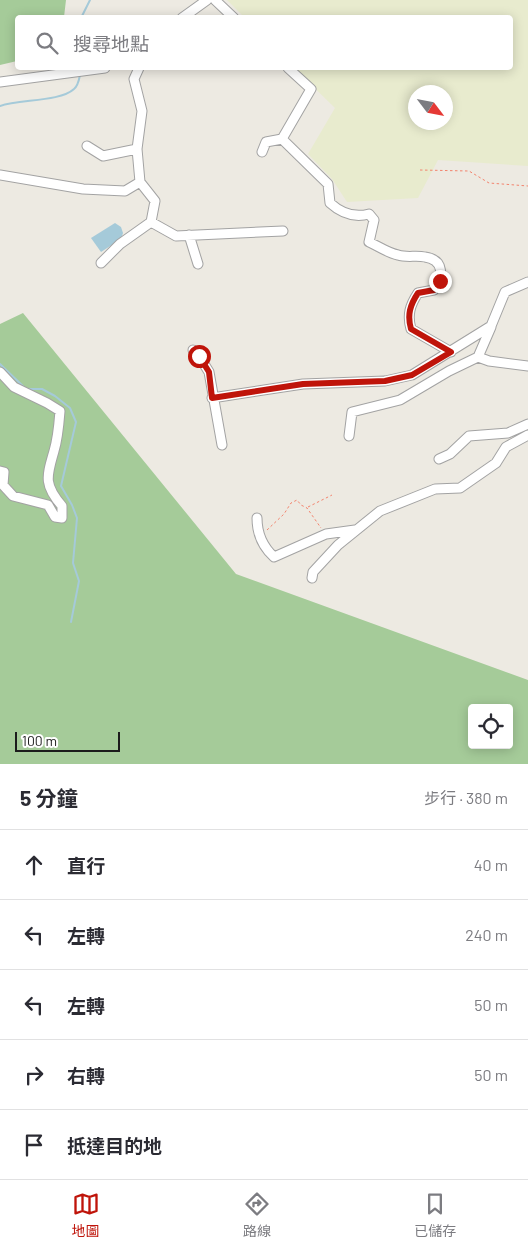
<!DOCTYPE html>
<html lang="zh-TW">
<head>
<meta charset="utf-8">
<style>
  body { margin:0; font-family:Barlow,"Noto Sans TC",sans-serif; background:#f7f7f7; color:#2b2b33 }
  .controls { position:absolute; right:15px; bottom:15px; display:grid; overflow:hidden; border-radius:5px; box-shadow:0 2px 12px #0003 }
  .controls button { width:45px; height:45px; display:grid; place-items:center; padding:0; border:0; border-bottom:1px solid #e1e1e2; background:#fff; color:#2b2b33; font:25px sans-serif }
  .compass { position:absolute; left:408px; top:85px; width:45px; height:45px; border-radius:50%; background:#fff; box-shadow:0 2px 12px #0003; rotate:122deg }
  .scale { position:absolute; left:15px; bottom:12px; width:105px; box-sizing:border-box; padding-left:5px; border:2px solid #1c1c1c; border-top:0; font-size:14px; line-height:18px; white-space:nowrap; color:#1c1c1c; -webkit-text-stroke:4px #fff; paint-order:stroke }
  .stop { position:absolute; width:15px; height:15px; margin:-11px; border:4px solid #bf140a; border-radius:50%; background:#fff }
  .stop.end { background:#bf140a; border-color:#fff; box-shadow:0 1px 5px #0008 }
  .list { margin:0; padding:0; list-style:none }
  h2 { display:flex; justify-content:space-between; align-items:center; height:65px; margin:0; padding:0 20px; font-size:21px }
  h2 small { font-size:16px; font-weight:400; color:#7c7c81 }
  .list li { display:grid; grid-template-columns:32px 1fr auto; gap:15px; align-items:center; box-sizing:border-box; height:70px; padding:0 20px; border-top:1px solid #e1e1e2 }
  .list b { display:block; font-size:19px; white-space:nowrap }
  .list em { font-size:16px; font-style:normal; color:#7c7c81 }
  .icon { flex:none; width:28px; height:28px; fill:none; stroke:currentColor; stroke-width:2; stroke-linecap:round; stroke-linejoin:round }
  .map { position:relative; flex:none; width:528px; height:764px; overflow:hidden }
  .search { position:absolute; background:#fff; box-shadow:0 2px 12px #0003; left:15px; right:15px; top:15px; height:55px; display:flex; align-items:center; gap:12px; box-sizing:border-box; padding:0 18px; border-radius:5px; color:#7c7c81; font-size:19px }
  .sheet { height:415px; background:#fff }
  nav { display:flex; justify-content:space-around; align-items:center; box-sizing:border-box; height:70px; border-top:1px solid #e1e1e2; background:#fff; font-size:14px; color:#7c7c81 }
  nav a { display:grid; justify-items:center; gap:2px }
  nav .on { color:#bf140a }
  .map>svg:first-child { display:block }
  .farmland { fill:#e8ebce; fill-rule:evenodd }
  .forest { fill:#a5cb99; fill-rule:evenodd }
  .water { fill:#a5cad9 }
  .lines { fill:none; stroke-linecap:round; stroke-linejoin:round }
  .stream { stroke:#a5cad9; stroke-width:2 }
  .minor-casing { stroke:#a3a3a3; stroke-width:11 }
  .path { stroke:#f3846e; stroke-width:1; stroke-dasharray:2.5 2.5; stroke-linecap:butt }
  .minor { stroke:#fff; stroke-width:9 }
  .route { stroke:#bf140a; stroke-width:6 }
</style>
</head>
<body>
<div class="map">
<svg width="528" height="764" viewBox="0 0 528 764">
  <rect width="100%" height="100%" fill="#edeae2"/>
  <path class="farmland" d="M 227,0 L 528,0 L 528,166 L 438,160 L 418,198 L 347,202 L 332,179 L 308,154 L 335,108 L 294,68 L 510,68 L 510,18 L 244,17 ZM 416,92 L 446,92 L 446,122 L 416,122 Z"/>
  <path class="forest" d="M 0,0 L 66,0 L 64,17 L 18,18 L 17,61 L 0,65 Z
    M 23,313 L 236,574 L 528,680 L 528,764 L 0,764 L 0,324 ZM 472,708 L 509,708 L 509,745 L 472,745 Z"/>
  <path class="water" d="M 115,223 L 121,227 L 123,233 L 121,239 L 101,252 L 91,238 Z"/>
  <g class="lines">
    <path class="stream" d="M 81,18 L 90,0
      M 0,106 C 19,99 60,102 74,89 C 78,86 79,80 80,75
      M 0,364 L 26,389 L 42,389 L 55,396 L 70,408 L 76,422 L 61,486 L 72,505 L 77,518 L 73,563 L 79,581 L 71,622"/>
    <g class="minor-casing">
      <path id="minor" d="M 215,0 L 234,18
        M 182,18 L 207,0
        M 139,68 L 134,79 L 142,111 L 137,149 L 140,182 L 155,201 L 151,222 L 176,236 L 283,231
        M 288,68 L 311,89 L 282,139 L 328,184 L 330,203 C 341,213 354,218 369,214 L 374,220 L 369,242 C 378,246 388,253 398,255 C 407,258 416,255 425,257 C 445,260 443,277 434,290 L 418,293 C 410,305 407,315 411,329 L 451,352
        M 0,82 L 105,68
        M 87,146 L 103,156 L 137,149
        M 262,152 L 266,142 L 282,139
        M 0,175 L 83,189 L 125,191 L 140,182
        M 189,235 L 198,264
        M 101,263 L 120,244 L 151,222
        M 193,350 L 199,356 L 209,372 L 222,445
        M 478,357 L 489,361 L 528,366
        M 0,372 L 14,387 L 47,403 L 60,411 C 59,424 58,438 54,451 C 47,476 43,484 62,506 L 62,518 L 55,517 L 48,505 L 13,496 L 3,485 L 4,472 L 0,471
        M 212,398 L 303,384 L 385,381 L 412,375 L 491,326 L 505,292 L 528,282
        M 349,436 L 352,412 L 400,400 L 449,371 L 478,357 L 491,327
        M 439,459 L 450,454 L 469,436 L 508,433 L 528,424
        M 257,518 C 257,534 262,546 274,557 L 326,534 L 355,530
        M 312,578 L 313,572 L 338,545 L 380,511 L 435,489 L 460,488 L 496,463 L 506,447 L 528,435"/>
    </g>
    <path class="path" d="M 420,170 L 469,171 L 489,183 L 528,186
      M 308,507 L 332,495
      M 267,530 L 284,514 L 291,503 L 297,500 L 301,505 L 307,508 L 321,528"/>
    <use href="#minor" class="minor"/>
  </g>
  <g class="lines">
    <path class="route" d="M 199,356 L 209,372 L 212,398 L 303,384 L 385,381 L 412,375 L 451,352 L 411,329 C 407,315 410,305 418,293 L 434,290 L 440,281"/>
  </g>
</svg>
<div class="controls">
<button><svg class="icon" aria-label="locate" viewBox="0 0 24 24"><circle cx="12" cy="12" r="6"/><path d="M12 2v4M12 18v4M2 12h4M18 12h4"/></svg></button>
</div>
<svg class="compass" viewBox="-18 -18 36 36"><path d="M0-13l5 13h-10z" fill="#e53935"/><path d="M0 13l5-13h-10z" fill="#7c7c81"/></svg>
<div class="scale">100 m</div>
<div class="stop" style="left:199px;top:356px"></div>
<div class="stop end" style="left:440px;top:281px"></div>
<div class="search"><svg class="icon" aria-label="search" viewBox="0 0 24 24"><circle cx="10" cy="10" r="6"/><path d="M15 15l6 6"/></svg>搜尋地點</div>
</div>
<section class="sheet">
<h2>5 分鐘<small>步行 · 380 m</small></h2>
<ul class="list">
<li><svg class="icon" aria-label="ahead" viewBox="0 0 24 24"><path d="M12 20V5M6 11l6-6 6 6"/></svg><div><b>直行</b></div><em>40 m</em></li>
<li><svg class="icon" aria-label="left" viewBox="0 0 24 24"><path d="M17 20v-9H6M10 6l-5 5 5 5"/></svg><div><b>左轉</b></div><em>240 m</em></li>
<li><svg class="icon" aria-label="left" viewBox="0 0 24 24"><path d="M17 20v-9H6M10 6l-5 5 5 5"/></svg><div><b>左轉</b></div><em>50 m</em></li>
<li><svg class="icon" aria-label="right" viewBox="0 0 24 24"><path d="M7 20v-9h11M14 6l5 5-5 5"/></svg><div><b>右轉</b></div><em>50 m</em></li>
<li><svg class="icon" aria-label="arrive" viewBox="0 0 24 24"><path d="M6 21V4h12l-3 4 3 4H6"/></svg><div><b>抵達目的地</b></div></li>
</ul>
</section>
<nav>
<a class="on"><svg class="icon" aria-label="map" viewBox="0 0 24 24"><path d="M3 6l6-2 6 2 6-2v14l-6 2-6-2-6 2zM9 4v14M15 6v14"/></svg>地圖</a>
<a><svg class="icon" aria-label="directions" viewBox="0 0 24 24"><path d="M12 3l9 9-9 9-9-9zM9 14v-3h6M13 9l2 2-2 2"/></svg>路線</a>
<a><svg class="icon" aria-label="saved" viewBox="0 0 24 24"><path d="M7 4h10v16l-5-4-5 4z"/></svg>已儲存</a>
</nav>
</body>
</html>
